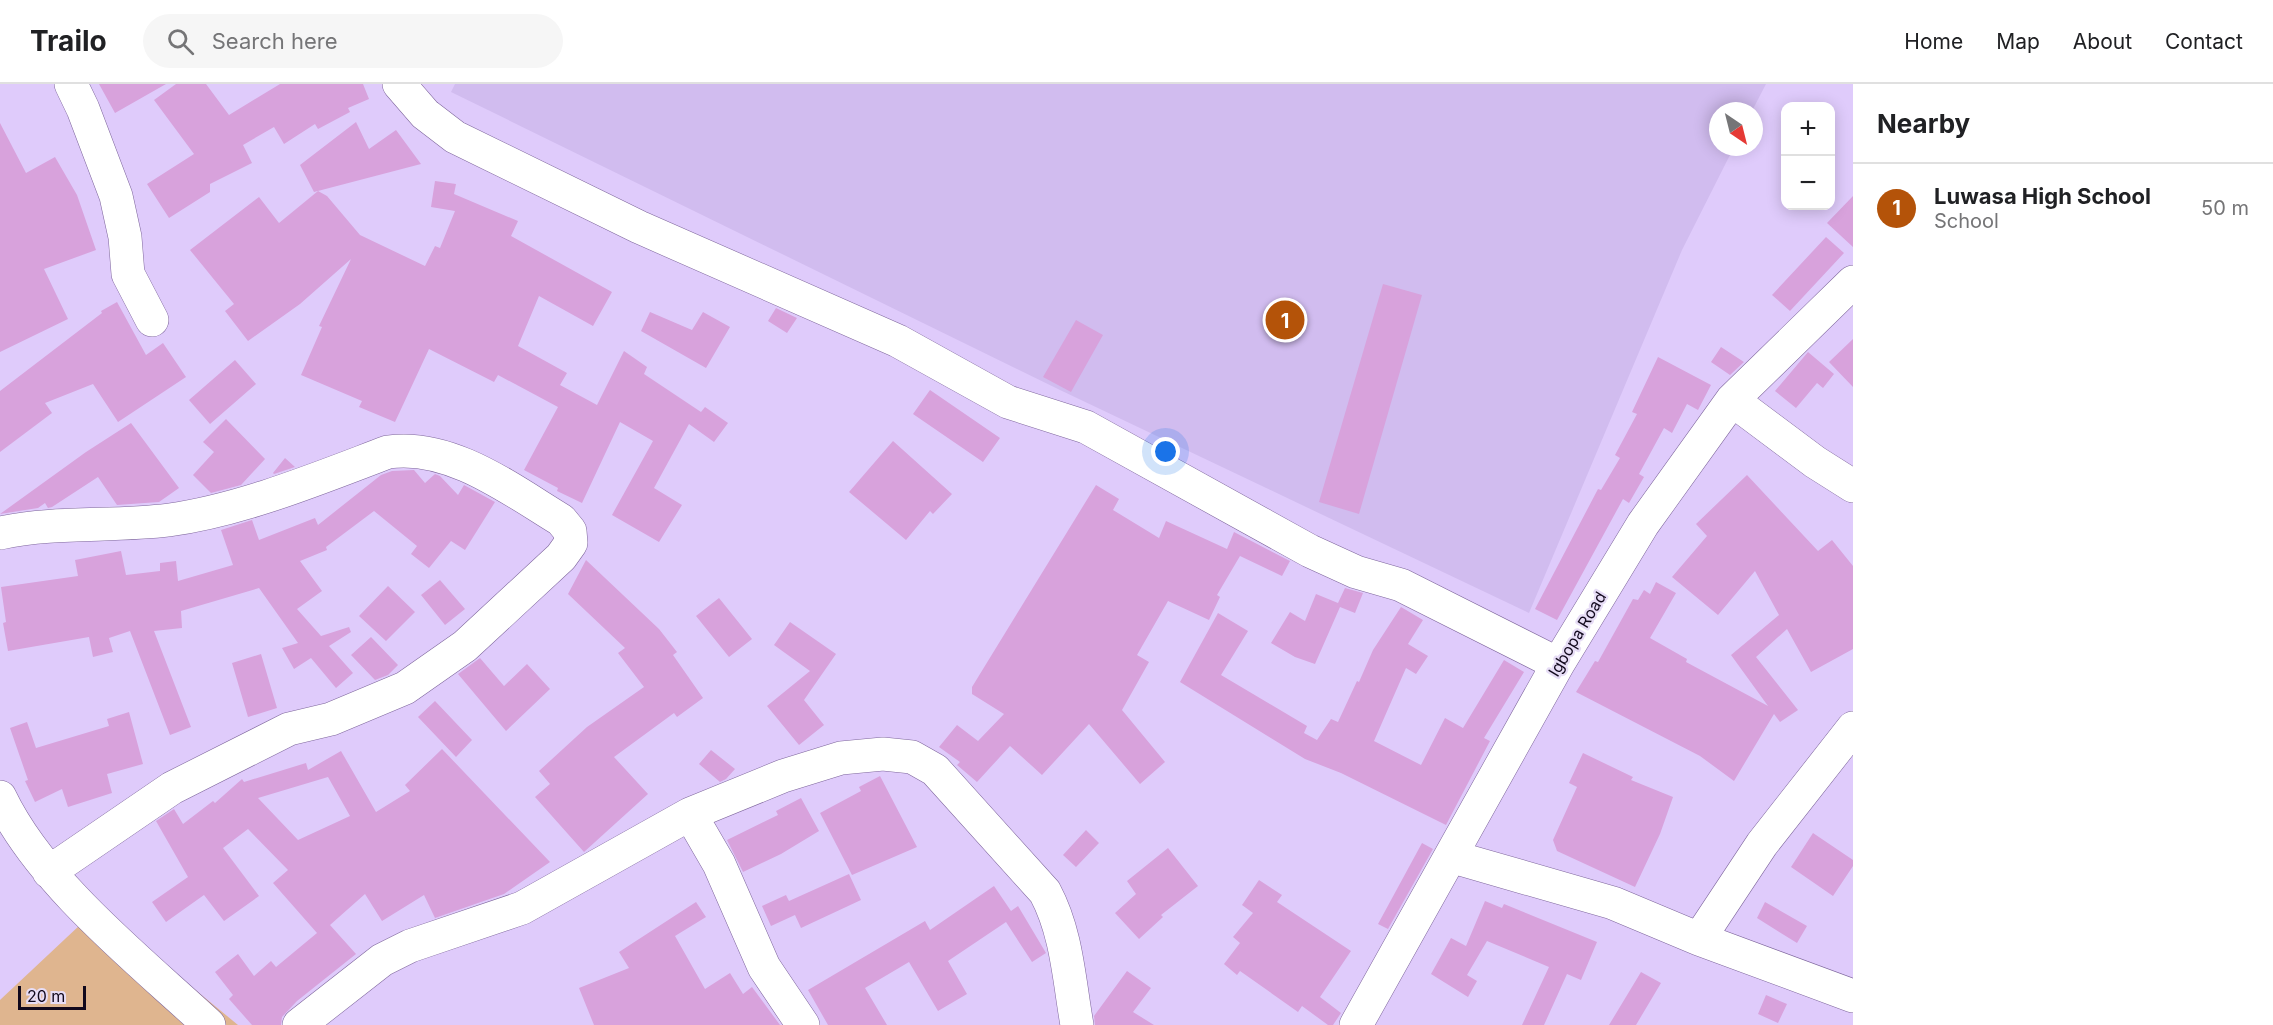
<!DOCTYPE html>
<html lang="en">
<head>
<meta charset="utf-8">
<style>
  body { margin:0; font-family:Inter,sans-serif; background:#f6f6f6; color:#202124 }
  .controls { position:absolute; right:18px; top:18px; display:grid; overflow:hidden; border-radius:12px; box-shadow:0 3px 15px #0003 }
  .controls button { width:54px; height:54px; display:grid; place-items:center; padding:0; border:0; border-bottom:2px solid #e0e0e0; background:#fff; color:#202124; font:30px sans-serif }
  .compass { position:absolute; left:1709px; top:18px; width:54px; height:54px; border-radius:50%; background:#fff; box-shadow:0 3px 15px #0003; rotate:145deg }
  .scale { position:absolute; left:18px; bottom:15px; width:68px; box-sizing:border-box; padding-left:6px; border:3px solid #11081c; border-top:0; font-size:16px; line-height:21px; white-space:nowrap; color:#11081c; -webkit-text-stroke:4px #e7ddf6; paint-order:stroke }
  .you { position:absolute; left:1166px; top:368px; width:21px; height:21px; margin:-15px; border:4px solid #fff; border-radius:50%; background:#1a73e8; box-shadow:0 0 0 9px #1a73e833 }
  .badge { display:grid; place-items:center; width:39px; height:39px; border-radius:50%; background:#b45309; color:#fff; font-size:20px; font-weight:700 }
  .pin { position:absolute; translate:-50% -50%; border:3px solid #fff; box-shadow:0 2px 6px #0006 }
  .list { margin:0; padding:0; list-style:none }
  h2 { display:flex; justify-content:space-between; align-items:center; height:78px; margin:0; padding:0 24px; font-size:26px }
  h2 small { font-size:20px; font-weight:400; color:#757577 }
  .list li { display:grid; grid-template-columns:39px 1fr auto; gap:18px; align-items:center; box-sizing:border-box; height:90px; padding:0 24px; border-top:2px solid #e0e0e0 }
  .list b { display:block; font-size:22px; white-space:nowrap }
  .list p { margin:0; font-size:20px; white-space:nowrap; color:#757577 }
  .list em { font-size:20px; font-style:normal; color:#757577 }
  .icon { flex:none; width:33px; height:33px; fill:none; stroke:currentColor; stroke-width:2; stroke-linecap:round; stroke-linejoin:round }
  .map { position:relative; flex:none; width:1853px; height:941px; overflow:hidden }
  header { display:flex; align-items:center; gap:36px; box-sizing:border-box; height:84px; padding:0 30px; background:#fff; border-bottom:2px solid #e0e0e0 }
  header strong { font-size:28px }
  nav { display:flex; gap:33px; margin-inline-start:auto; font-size:21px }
  .search { width:420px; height:54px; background:#f6f6f6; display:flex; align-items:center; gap:15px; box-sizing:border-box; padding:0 21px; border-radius:33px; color:#757577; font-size:22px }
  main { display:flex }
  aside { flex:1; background:#fff }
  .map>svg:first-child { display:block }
  .built { fill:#d1bcef }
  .green { fill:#dfb58f }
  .building { fill:#d8a2dc; fill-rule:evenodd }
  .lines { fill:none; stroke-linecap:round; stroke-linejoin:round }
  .minor-casing { stroke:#7e669c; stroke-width:34 }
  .minor { stroke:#fff; stroke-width:33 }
  .labels { text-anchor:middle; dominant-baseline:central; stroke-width:4.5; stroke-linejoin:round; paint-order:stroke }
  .street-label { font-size:16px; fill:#11081c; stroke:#e7ddf6 }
</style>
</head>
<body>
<header>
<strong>Trailo</strong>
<div class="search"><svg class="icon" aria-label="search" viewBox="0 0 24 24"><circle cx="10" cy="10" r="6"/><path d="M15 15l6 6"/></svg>Search here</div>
<nav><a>Home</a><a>Map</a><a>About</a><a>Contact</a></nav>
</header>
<main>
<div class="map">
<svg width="1853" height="941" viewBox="0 0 1853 941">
  <rect width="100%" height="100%" fill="#dfcbfb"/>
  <path class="built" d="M 455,0 L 1766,0 L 1752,27 L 1718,27 L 1718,63 L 1734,63 L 1682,166 L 1529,529 L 1060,306 L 451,8 Z"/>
  <path class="green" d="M 97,825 L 238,941 L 0,941 L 0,916 Z"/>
  <path class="building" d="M 99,0 L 166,0 L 115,29 Z
    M 176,0 L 206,0 L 229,31 L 280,0 L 363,0 L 369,15 L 348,24 L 350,28 L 318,45 L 315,40 L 284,60 L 274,43 L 243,61 L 252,79 L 210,100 L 210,108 L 169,134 L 147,100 L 194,70 L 154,16 Z
    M 356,38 L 369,65 L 396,46 L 421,80 L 314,108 L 300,81 Z
    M 0,39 L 26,89 L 55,73 L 77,111 L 96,166 L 44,185 L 68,235 L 0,268 Z
    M 435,97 L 456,100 L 454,110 L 518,137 L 511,152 L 612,208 L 593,242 L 539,212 L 518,262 L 567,289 L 560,301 L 597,321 L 624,267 L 647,283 L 644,290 L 701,328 L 705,323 L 728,339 L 714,358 L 689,340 L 654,404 L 682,421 L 659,458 L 612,431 L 653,357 L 620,338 L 582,419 L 557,407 L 558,404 L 524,386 L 558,323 L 498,291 L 494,298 L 429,265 L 395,338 L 359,323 L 362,317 L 301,291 L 322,243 L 319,242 L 351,175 L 300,220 L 248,257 L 225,227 L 234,220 L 190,166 L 259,113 L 279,139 L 318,107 L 327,112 L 360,151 L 425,182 L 435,162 L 440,164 L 455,127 L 431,123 Z
    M 1853,112 L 1853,163 L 1827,139 Z
    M 1826,153 L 1844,169 L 1790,227 L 1772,211 Z
    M 1383,200 L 1422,211 L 1359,430 L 1319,418 Z
    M 117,218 L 146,271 L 163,259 L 186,293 L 118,338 L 93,300 L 45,319 L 52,329 L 0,368 L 0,307 L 102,229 L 101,227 Z
    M 776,224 L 797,234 L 787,249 L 768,237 Z
    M 650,228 L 692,246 L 703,228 L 730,243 L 706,284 L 641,247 Z
    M 1076,236 L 1103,251 L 1071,308 L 1043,293 Z
    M 1853,255 L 1853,303 L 1829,278 Z
    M 1721,263 L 1744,278 L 1730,291 L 1711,278 Z
    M 1808,268 L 1834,290 L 1823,304 L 1817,299 L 1796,324 L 1775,307 Z
    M 1658,273 L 1711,301 L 1698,326 L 1687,320 L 1672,349 L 1664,344 L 1639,390 L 1644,393 L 1629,419 L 1623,415 L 1557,536 L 1535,525 L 1598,405 L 1601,406 L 1620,374 L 1615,371 L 1637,330 L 1632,328 Z
    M 235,276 L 256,300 L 210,340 L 189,316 Z
    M 930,306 L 1000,354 L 983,378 L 913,330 Z
    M 226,335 L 265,375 L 241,401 L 211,409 L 193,391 L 214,368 L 203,358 Z
    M 131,339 L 179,404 L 159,418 L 117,421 L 98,393 L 52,423 L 48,424 L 45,419 L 38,424 L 0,430 L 86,368 Z
    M 893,357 L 952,410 L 933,430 L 930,427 L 906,456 L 849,408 Z
    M 285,374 L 295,383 L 274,390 L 273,389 Z
    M 414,386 L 425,399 L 435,390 L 440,392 L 458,411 L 464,401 L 495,418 L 465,466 L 451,457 L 429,484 L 411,470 L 417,462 L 374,427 L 326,463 L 327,466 L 300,477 L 322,507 L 297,525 L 321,552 L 349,543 L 351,548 L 329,562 L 353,589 L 336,604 L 311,574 L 294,585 L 282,564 L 298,559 L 259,504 L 181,527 L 182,544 L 154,547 L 191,643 L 170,651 L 130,547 L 109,554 L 113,568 L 93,573 L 89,553 L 8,567 L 3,539 L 6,538 L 1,503 L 78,492 L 75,476 L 121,467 L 126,491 L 160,487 L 160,479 L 176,477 L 178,497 L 233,481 L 221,446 L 252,436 L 259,456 L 315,434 L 318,441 L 381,391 L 392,387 Z
    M 1747,391 L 1818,467 L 1832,456 L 1853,482 L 1853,565 L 1811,588 L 1787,545 L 1756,573 L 1798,626 L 1780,638 L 1774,630 L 1734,697 L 1700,672 L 1576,608 L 1595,577 L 1598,578 L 1633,515 L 1638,516 L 1644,506 L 1650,510 L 1656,498 L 1676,509 L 1650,554 L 1687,575 L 1686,578 L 1768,622 L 1731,571 L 1779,531 L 1755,487 L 1718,531 L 1672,493 L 1707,452 L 1696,440 Z
    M 1096,401 L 1119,415 L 1113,426 L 1159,454 L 1166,437 L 1227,465 L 1234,448 L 1290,477 L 1282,492 L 1240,472 L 1217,511 L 1220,513 L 1209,536 L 1168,517 L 1137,571 L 1149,578 L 1122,626 L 1165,678 L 1140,700 L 1089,640 L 1042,691 L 1010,662 L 977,698 L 957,681 L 960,678 L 939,663 L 957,641 L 978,657 L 1004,630 L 972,610 L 972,603 Z
    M 586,476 L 659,545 L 677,568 L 673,571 L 703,614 L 677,633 L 674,629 L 614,673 L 648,710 L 584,768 L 535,713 L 550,700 L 539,687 L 587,643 L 644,603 L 618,569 L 625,564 L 568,510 Z
    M 440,496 L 465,525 L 445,541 L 421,511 Z
    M 388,502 L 415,528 L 386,557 L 359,532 Z
    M 1345,504 L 1363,509 L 1355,529 L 1340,523 L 1315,580 L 1295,573 L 1271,559 L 1290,528 L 1305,537 L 1316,510 L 1338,519 Z
    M 719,514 L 752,555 L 729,573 L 696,532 Z
    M 1401,523 L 1423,536 L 1408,560 L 1428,572 L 1416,590 L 1406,584 L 1374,657 L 1421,681 L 1445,634 L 1463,644 L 1504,576 L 1524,588 L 1484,654 L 1490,657 L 1446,741 L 1341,689 L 1305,675 L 1180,598 L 1218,529 L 1248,547 L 1221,591 L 1307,642 L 1304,649 L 1317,656 L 1331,635 L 1338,638 L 1357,597 L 1359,598 L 1373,566 Z
    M 790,538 L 836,570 L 804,616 L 824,641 L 799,661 L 767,622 L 810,587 L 774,561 Z
    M 371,553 L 398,581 L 388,591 L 375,596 L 351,571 Z
    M 261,570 L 277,624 L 248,633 L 232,579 Z
    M 480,574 L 504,602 L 527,580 L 550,605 L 506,647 L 458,590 Z
    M 435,617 L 472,656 L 456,673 L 418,633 Z
    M 129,628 L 143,680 L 107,690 L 112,709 L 68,723 L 62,705 L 35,718 L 25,697 L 28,696 L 10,644 L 27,638 L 36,664 L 109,642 L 107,635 Z
    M 442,665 L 550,778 L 504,810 L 435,834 L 424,811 L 382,837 L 365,810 L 330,841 L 356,870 L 297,917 L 282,933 L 281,941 L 252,941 L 229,915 L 233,911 L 215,888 L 238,870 L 254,892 L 271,877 L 276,883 L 317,849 L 273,799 L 288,786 L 248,745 L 223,764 L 259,812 L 224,837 L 204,811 L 166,838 L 152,818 L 188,793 L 156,737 L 174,725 L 183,740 L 213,717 L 215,719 L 242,695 L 244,698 L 306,679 L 308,686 L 341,667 L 376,728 L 410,707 L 405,701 ZM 328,693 L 350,732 L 298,756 L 258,714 Z
    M 711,666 L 735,685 L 726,695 L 720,698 L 699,680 Z
    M 1583,669 L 1633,693 L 1631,696 L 1673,713 L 1660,750 L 1635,803 L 1557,767 L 1553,756 L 1577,703 L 1569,699 Z
    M 880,692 L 917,763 L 852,791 L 820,729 L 861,707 L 859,703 Z
    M 801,714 L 819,747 L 781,770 L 743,788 L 727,756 L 778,731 L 776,727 Z
    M 1086,746 L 1099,759 L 1076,783 L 1063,771 Z
    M 1813,749 L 1853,776 L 1853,782 L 1833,812 L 1791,783 Z
    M 1422,759 L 1433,765 L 1388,845 L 1378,840 Z
    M 1168,764 L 1198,802 L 1161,831 L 1163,833 L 1139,855 L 1115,829 L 1136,810 L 1127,797 Z
    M 849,790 L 861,816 L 801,844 L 795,831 L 771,842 L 762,822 L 786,811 L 789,817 Z
    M 1259,796 L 1282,811 L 1277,818 L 1351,867 L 1320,913 L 1341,929 L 1333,941 L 1328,941 L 1302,922 L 1298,928 L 1240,887 L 1237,891 L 1224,880 L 1240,859 L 1233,853 L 1253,829 L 1242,821 Z
    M 994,802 L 1011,827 L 1018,822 L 1046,869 L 1032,878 L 1006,838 L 948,877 L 967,910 L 938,927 L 909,878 L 865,904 L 887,941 L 828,941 L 808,906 L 925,837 L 930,846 Z
    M 1485,817 L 1502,824 L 1504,820 L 1597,858 L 1581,896 L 1567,890 L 1544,941 L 1522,941 L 1549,883 L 1487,857 L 1467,891 L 1477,897 L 1468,913 L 1431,890 L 1451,854 L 1466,862 Z
    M 696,818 L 706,833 L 675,852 L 705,905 L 730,889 L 743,910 L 752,903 L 780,941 L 594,941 L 579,904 L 629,884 L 619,868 Z
    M 1765,818 L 1807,842 L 1797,859 L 1757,834 Z
    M 1127,887 L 1151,904 L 1133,928 L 1154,941 L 1095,941 L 1094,932 Z
    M 1641,888 L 1661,899 L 1636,941 L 1609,941 Z
    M 1766,911 L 1787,920 L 1778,939 L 1758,930 Z"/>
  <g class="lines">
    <g class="minor-casing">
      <path id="minor" d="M 71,0 L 83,25 L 116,112 L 125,153 L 128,190 L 152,236
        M 399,0 L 425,30 L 455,53 L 639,143 L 898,257 L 1008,318 L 1086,343 L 1310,467 L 1356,488 L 1401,501 L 1558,580
        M 1732,316 L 1815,378 L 1853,402
        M 0,449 C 56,437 113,443 169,436 C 242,426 319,394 388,368 C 450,359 510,405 561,436 L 570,447 L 571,459 L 561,473 L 465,562 L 405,604 L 331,635 L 289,645 L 172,704 L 49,788
        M 0,713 C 41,799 139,876 209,941
        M 690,730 L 719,780 L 764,883 L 803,941
        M 1453,773 L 1613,819 L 1699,855 L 1853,912
        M 1699,855 L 1762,760 L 1853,644
        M 299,941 L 382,876 L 410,862 L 522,824 L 690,730 L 783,692 L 841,674 L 883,670 L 912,673 L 935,686 L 1045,808 C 1067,849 1069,896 1077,941
        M 1356,941 L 1558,580 L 1643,440 L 1732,316 L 1853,198"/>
    </g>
    <use href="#minor" class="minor"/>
  </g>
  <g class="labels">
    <g class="street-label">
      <text transform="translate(1577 550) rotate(-59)">Igbopa Road</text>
    </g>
  </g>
</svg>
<div class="controls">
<button>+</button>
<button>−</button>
</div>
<svg class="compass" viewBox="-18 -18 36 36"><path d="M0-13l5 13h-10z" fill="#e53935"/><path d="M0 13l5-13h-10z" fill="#757577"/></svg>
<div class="scale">20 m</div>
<div class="you"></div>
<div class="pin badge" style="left:1285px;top:236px">1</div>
</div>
<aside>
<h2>Nearby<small></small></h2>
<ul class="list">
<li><span class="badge">1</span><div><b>Luwasa High School</b><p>School</p></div><em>50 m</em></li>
</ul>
</aside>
</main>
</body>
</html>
